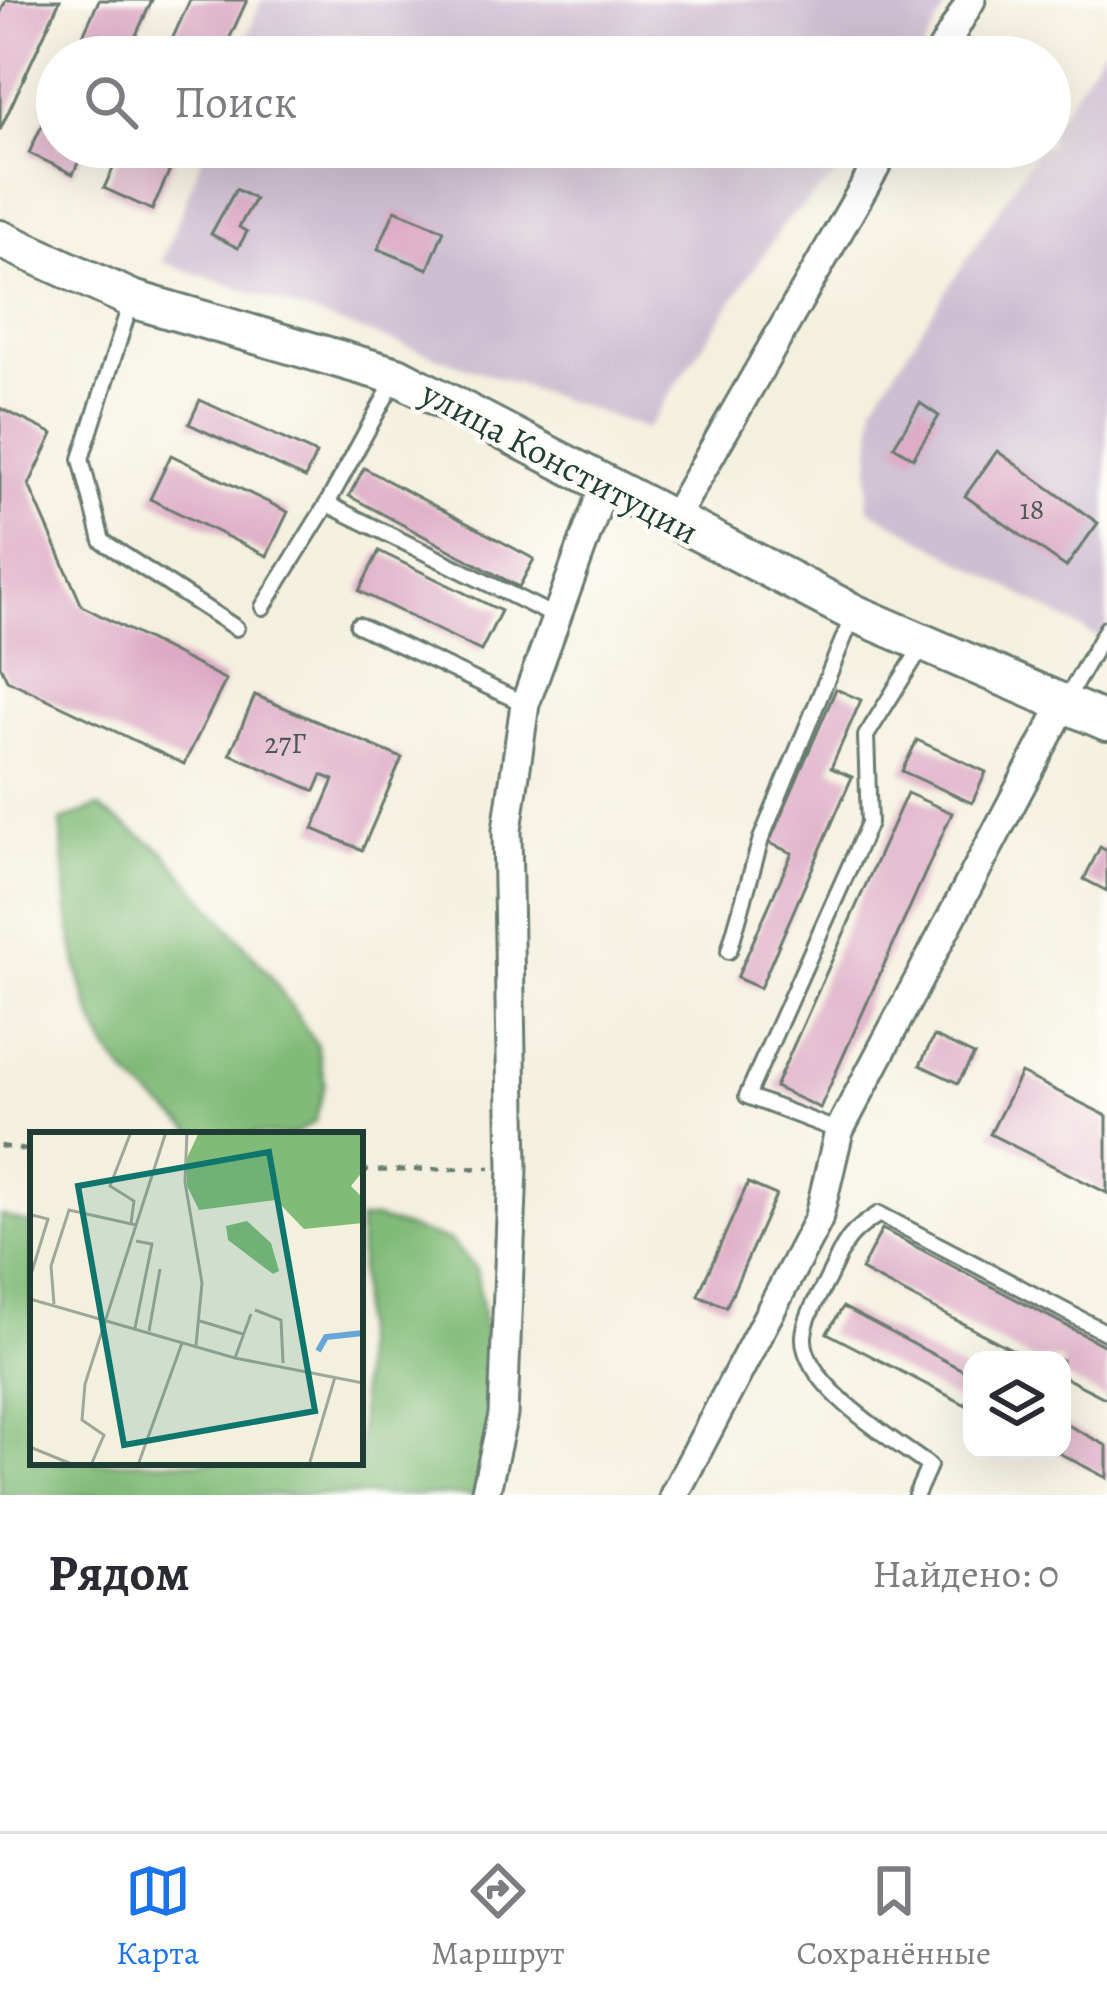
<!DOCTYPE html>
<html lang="ru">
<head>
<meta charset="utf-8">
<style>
  body { margin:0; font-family:Alegreya,serif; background:#f2f2f3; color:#2b2b33 }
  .controls { position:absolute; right:36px; bottom:36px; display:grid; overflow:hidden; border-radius:24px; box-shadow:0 12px 48px #0002 }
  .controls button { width:108px; height:108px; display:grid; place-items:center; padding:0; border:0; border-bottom:3px solid #e1e1e2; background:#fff; color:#2b2b33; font:60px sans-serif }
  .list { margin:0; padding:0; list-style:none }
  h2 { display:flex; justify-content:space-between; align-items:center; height:156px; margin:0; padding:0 48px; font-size:51px }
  h2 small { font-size:39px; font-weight:400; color:#7c7c81 }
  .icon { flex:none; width:66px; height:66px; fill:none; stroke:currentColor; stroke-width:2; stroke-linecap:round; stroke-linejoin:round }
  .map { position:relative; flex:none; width:1107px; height:1495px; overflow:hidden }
  .search { position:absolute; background:#fff; box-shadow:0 12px 48px #0002; left:36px; right:36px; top:36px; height:132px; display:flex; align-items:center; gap:30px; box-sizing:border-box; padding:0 42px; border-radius:66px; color:#7c7c81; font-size:45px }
  .sheet { height:336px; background:#fff }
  nav { display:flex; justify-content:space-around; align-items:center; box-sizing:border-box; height:168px; border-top:3px solid #e1e1e2; background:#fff; font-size:33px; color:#7c7c81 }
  nav a { display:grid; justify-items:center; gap:6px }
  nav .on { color:#1a73e8 }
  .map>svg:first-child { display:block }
  .industrial { fill:#cebed1 }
  .forest { fill:#81bb78; stroke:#507c56; stroke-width:3 }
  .building { fill:#ddaac5 }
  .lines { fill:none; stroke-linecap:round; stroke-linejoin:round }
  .lane-casing { stroke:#6a7c70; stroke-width:20 }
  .street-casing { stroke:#6a7c70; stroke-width:33 }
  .secondary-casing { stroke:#6a7c70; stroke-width:42 }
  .path { stroke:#6a7c70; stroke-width:4.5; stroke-dasharray:9 9; stroke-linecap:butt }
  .lane { stroke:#fff; stroke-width:14 }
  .street { stroke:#fff; stroke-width:27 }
  .secondary { stroke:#fff; stroke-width:36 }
  .labels { text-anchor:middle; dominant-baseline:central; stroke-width:9; stroke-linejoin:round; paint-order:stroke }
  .number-label { font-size:30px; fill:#4e5858 }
  .street-label { font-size:36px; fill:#1f3d34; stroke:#fdfcf7 }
  .inset-river { fill:none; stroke:#67a6d9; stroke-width:6 }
  .inset-road { fill:none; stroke:#9fa89a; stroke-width:3 }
  .view { fill:#0f766e; fill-opacity:0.15; stroke:#0f766e; stroke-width:6 }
  .inset-edge { fill:none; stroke:#1f3d34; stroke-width:6 }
</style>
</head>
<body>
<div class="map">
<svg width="1107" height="1495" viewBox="0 0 1107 1495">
  <rect width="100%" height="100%" fill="#fdfcf7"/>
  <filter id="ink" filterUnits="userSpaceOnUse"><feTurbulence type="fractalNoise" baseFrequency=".00833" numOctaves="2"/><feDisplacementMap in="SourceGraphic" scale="24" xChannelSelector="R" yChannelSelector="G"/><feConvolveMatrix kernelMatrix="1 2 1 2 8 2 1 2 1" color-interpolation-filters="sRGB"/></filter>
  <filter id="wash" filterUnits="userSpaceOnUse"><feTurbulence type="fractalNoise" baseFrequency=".004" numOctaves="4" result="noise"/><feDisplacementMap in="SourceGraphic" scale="48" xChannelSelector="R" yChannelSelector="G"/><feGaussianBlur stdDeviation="2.7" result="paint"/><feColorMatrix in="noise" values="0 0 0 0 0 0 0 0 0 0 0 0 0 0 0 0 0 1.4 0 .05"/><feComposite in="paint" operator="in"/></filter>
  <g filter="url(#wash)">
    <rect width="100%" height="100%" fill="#f4f0de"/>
    <path class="industrial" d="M 261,0 L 950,0 L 919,57 L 240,57 Z
      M 1107,42 L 1107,643 L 867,508 L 874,403 L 1039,147 L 1050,147 L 1050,130 Z
      M 206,147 L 869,147 L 785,222 L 647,429 L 162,262 Z"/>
    <path class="forest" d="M 98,807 L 163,851 L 270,975 L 317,1045 L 325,1084 L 315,1122 L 293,1135 L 194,1133 C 170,1111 138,1090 118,1064 C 72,1006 65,893 61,821 Z
      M 0,1215 L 33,1225 L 33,1462 L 360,1462 L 360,1220 L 375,1218 L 450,1241 L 476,1269 L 494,1386 L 481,1495 L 0,1495 Z"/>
    <g id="blocks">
      <path class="building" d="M 6,0 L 60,0 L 0,130 L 0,14 Z
        M 99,0 L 152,0 L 126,57 L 73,57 Z
        M 190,0 L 247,0 L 221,57 L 164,57 Z
        M 57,93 L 57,147 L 85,147 L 73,174 L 29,153 Z
        M 123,147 L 180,147 L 152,210 L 104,188 Z
        M 236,189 L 255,199 L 239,227 L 247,232 L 238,248 L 211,234 Z
        M 395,210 L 444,230 L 428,269 L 378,249 Z
        M 200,400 L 316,454 L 305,478 L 189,424 Z
        M 920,403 L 939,416 L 913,458 L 894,446 Z
        M 0,408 L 53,434 L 29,485 L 82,606 L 226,680 L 184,764 L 7,680 L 0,665 Z
        M 997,451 L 1098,523 L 1066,567 L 965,496 Z
        M 171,455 L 288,512 L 267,556 L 150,499 Z
        M 364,468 L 534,559 L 519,587 L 349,496 Z
        M 379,551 L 501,611 L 481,651 L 359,591 Z
        M 836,689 L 861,700 L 831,768 L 852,777 L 760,988 L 737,978 L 792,853 L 769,843 Z
        M 255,695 L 402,758 L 362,850 L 313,829 L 334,780 L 322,775 L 315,791 L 230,754 Z
        M 917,740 L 986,772 L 972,803 L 902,771 Z
        M 907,793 L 952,813 L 820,1108 L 775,1087 Z
        M 1100,847 L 1107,851 L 1107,891 L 1084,879 Z
        M 934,1036 L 974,1055 L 958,1083 L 920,1065 Z
        M 1021,1073 L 1107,1116 L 1107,1193 L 990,1134 Z
        M 748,1183 L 776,1195 L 726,1307 L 698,1295 Z
        M 882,1229 L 1107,1347 L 1107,1399 L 1062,1376 L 1062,1360 L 1032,1360 L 861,1270 Z
        M 843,1307 L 972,1375 L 972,1408 L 827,1333 Z
        M 1062,1422 L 1107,1446 L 1107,1478 L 1053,1450 L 1062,1450 Z"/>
    </g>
  </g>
  <g filter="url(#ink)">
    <use href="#blocks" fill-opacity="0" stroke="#6a7c70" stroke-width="3"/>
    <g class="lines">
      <g class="lane-casing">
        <path id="lane" d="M 132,299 L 81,459 L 102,541 L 236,628
          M 327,504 L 556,617
          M 263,607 L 327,504 L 394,381
          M 358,625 L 525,704
          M 1066,700 L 1107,628
          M 729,951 L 761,839 L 852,618
          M 839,1131 L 747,1096 L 869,823 L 866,736 L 923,645
          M 916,1495 L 929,1466 C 894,1440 801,1385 804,1336 C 805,1318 817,1299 825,1284 C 845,1246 841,1238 879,1214 L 1107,1333"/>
      </g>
      <g class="street-casing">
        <path id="street" d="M 938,57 L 971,0
          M 673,520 L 887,147
          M 485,1495 L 503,1415 L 513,1168 L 507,830 L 525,704 L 604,486
          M 674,1495 L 818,1220 L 839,1131 L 1066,700"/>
      </g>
      <g class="secondary-casing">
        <path id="secondary" d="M 0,239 L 132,299 L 397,376 L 854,613 L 1107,722"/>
      </g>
      <path class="path" d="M 0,1146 L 33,1151
        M 360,1171 L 490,1168"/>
      <use href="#lane" class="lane"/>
      <use href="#street" class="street"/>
      <use href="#secondary" class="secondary"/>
    </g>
  </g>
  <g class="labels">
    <g class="number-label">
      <text x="1032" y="509">18</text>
      <text x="285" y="743">27Г</text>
    </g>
    <g class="street-label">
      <text transform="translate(560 462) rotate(28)">улица Конституции</text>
    </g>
  </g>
  <g transform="translate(30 1132)">
    <rect width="333" height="333" fill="#f4f0de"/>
    <path d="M 169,0 L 333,0 L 333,39 L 321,54 L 333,66 L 333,91 L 274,97 L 246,68 L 169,78 L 157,54 L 157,26 ZM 217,89 L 241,111 L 249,139 L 243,142 L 198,108 L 196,94 Z" fill="#81bb78"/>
    <path class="inset-river" d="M 288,219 L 296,205 L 333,201"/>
    <path class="inset-road" d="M 101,0 L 80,54 L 104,69 L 101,91M 157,0 L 155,50 L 172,151 L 166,213M 0,146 L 18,87 L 2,83M 0,167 L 205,226 L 333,251M 24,172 L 21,134 L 39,78 L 106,93M 225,178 L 251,188 L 253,231M 170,189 L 213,202M 105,196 L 122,112 L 106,109M 119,199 L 130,137M 205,226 L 221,182M 0,315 L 44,333M 61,333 L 74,303 L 52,288 L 55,252 L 136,0M 108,333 L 152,211M 279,333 L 305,245"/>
    <path class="view" d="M 239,20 L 285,279 L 94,313 L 48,54 Z"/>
    <rect width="333" height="333" class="inset-edge"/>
  </g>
</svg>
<div class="controls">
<button><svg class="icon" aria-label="layers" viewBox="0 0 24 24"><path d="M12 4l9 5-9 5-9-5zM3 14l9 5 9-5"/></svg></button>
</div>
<div class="search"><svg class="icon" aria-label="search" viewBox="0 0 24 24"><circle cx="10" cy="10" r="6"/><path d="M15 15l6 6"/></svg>Поиск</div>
</div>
<section class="sheet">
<h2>Рядом<small>Найдено: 0</small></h2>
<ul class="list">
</ul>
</section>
<nav>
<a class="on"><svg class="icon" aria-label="map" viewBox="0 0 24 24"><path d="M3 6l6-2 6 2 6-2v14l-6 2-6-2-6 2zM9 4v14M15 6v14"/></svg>Карта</a>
<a><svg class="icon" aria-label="directions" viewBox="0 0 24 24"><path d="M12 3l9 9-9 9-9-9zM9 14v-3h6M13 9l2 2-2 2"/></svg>Маршрут</a>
<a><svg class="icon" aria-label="saved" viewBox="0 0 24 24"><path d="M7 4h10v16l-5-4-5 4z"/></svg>Сохранённые</a>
</nav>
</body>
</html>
